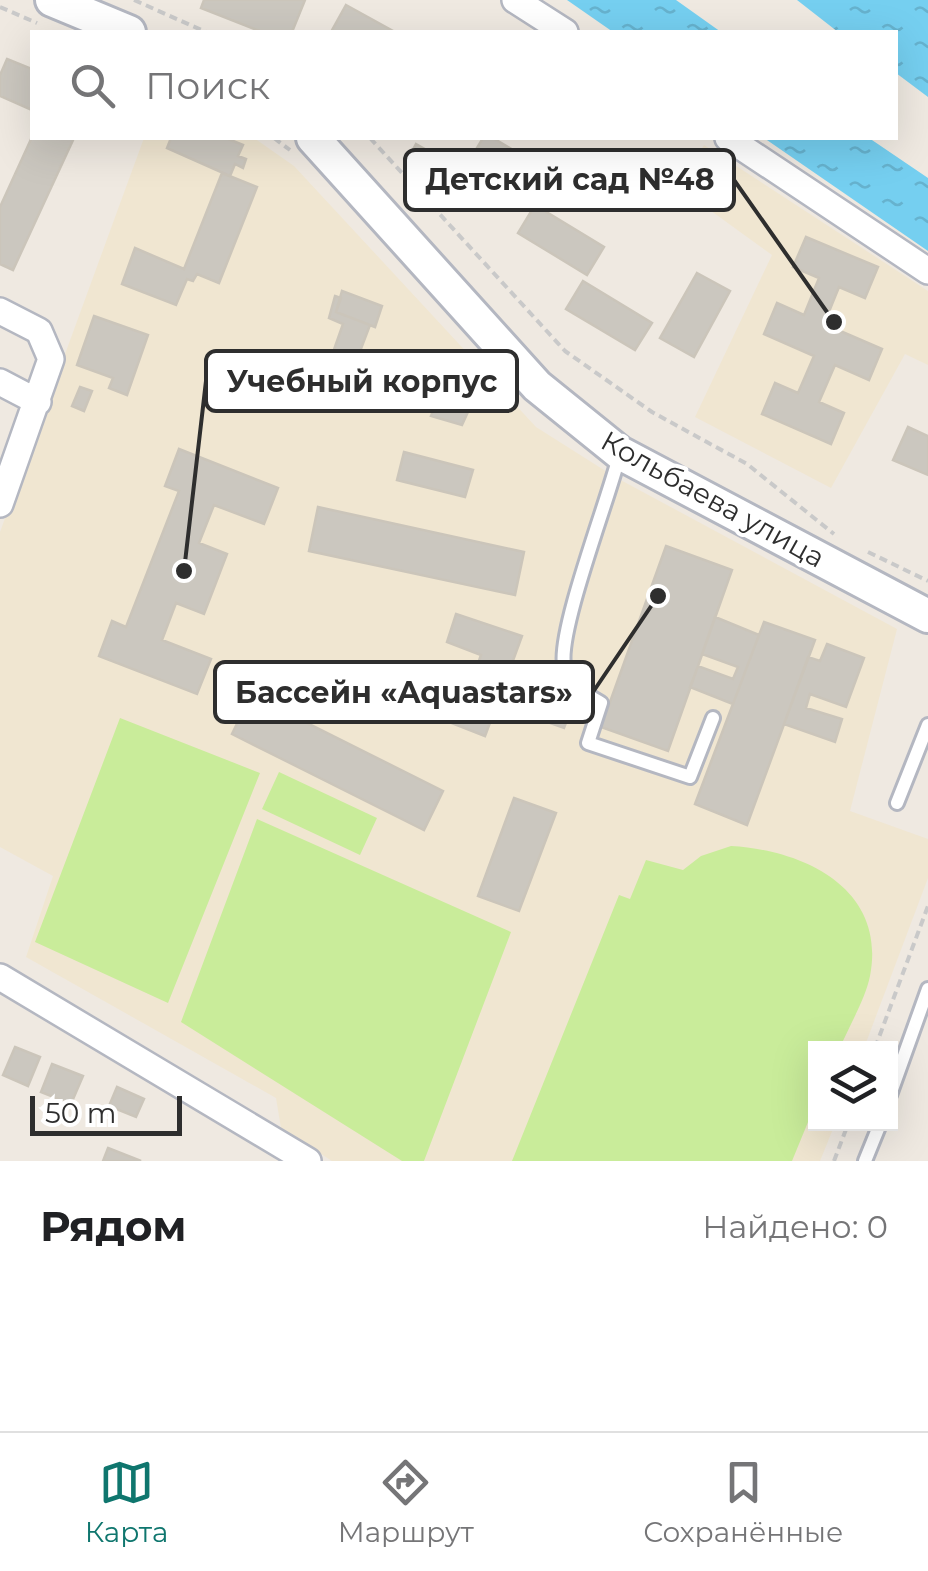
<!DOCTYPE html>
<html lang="ru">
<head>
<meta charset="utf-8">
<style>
  body { margin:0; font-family:Montserrat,sans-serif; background:#f2f2f2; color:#202124 }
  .controls { position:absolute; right:30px; bottom:30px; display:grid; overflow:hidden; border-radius:0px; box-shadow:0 10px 40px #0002 }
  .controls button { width:90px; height:90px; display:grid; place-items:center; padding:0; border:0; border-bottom:2px solid #e0e0e0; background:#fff; color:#202124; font:50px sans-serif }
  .scale { position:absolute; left:30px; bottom:25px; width:152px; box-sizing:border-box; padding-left:10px; border:5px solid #2e2e2e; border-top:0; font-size:28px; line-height:35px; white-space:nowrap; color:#2e2e2e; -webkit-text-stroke:8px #fff; paint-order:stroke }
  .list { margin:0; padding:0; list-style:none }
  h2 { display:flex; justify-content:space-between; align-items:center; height:130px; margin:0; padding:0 40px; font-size:42px }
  h2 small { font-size:32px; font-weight:400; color:#757577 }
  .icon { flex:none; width:55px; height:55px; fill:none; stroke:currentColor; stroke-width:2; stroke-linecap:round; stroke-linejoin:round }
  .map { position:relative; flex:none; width:928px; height:1161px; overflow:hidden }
  .search { position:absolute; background:#fff; box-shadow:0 10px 40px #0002; left:30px; right:30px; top:30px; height:110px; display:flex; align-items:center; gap:25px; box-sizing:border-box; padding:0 35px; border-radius:0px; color:#757577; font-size:38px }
  .sheet { height:270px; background:#fff }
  nav { display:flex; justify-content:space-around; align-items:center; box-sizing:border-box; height:140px; border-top:2px solid #e0e0e0; background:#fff; font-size:28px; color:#757577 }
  nav a { display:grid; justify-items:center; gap:5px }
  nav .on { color:#0f766e }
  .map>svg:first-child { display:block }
  .education { fill:#f0e6d1 }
  .pitch { fill:#c9ec9a }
  .water { fill:url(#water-ripples) }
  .building { fill:#cbc7bf; stroke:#cbc5ba; stroke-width:2.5 }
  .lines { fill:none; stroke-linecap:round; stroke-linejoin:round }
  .service-casing { stroke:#b4b7c1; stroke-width:18 }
  .minor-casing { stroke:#b4b7c1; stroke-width:30 }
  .secondary-casing { stroke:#b4b7c1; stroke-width:38 }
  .path { stroke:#c9c9c9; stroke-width:4; stroke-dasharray:8 5; stroke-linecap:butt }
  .service { stroke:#fff; stroke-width:12 }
  .minor { stroke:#fff; stroke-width:25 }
  .secondary { stroke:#fff; stroke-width:32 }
  .labels { text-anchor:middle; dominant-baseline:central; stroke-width:8; stroke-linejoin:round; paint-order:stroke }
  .street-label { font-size:28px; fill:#2e2e2e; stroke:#fff }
  .leader { fill:none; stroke:#2e2e2e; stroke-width:4 }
  .callout-dot { fill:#2e2e2e; stroke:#fff; stroke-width:4 }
  .callout { fill:#fff; stroke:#2e2e2e; stroke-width:4 }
  .callout-label { font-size:30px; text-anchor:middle; font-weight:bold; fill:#2e2e2e }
</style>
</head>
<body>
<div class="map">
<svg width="928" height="1161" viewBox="0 0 928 1161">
  <defs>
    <pattern id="water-ripples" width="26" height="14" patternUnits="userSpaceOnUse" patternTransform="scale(2.5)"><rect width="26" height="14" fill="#75cff0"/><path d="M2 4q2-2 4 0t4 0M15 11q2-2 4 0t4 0" fill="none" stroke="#66b2ce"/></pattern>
  </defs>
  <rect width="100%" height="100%" fill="#efe9e1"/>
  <path class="education" d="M 144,138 L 254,138 L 294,166 L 536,427 L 615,477 L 897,629 L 850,811 L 928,839 L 928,878 L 864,1048 L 816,1048 L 816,1124 L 835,1124 L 820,1161 L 332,1161 L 281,1128 L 276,1098 L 26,957 L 53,876 L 0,847 L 0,532 Z
    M 704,145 L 928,291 L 928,365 L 905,354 L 831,488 L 695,417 L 772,255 L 678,187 Z"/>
  <path class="pitch" d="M 120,718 L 260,773 L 168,1003 L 35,942 Z
    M 279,772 L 377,818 L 360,855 L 262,809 Z
    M 257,819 L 511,932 L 424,1161 L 402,1161 L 181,1022 Z
    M 731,846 C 803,850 887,888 870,976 C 865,1000 849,1026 840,1048 L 816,1048 L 815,1105 L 792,1161 L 512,1161 L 619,895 L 630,899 L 646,860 L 683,870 L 701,856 Z"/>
  <path class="water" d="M 567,0 L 676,0 L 721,32 L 613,32 Z
    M 797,0 L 928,0 L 928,97 L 896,73 L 896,32 L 838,32 Z
    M 764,138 L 869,138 L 928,178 L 928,251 Z"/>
  <path class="building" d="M 204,0 L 305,0 L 292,32 L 262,32 L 201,8 Z
    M 346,5 L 395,32 L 331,32 Z
    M 7,59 L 32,69 L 32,110 L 0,96 L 0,75 Z
    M 32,137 L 74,138 L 13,270 L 0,264 L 0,207 Z
    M 171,138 L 226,138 L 243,145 L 238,156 L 246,159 L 243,168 L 235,164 L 230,176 L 167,148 Z
    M 483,138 L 493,138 L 555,175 L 538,202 L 469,161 Z
    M 416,144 L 437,156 L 429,169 L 409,157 Z
    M 222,173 L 257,187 L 219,283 L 197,274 L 193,281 L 187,279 L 176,305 L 122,284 L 135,248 L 184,269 Z
    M 535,205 L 604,247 L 587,275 L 518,233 Z
    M 806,237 L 878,267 L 865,298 L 839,287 L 824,324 L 882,349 L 869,380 L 835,365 L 819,402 L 844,413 L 831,444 L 762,414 L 775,383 L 798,393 L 814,356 L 764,334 L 777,303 L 804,315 L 819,278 L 793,267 Z
    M 697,273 L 730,291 L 694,357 L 660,338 Z
    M 583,281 L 652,323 L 635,350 L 566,309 Z
    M 342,291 L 382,306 L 375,327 L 336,312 Z
    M 335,296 L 341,298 L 336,312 L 370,325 L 353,370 L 330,361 L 343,324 L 329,318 Z
    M 94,316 L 148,335 L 127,395 L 109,388 L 113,378 L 77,365 Z
    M 80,387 L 92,391 L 84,411 L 72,406 Z
    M 443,387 L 472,403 L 462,425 L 431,416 Z
    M 908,427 L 928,436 L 928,475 L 893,460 Z
    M 179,449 L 278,488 L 264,524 L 214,505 L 199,543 L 227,554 L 204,614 L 176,603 L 162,640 L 211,659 L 197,694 L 99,656 L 112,621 L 126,627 L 179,491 L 165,486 Z
    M 404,452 L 473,470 L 465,497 L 397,480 Z
    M 318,507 L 524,552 L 515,595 L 309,551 Z
    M 666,546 L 732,570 L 668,751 L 601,727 Z
    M 456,614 L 522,636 L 511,666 L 579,689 L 564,728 L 497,704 L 485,736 L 421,711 L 431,680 L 467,695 L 481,655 L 447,642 Z
    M 715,617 L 759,635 L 733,704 L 690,687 L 698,666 L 733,679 L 738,667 L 702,654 Z
    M 764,622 L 815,640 L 747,825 L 695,804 Z
    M 827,644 L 864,658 L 846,707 L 810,694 L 806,708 L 842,719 L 835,742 L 784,724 L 808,657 L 820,661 Z
    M 251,695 L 443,791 L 424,830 L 232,734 Z
    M 514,798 L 556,813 L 519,911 L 478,896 Z
    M 15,1047 L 40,1057 L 28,1086 L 3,1075 Z
    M 52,1064 L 83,1076 L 71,1104 L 41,1092 Z
    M 117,1087 L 144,1099 L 136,1117 L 109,1106 Z
    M 108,1148 L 141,1161 L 103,1161 Z"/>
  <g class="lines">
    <g class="service-casing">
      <path id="service" d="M 620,453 C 609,498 558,629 564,665 C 567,684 585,694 601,703 L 588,743 L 690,777 L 713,718
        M 897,803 L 928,725
        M 890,1095 L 928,989
        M 865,1161 L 880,1124"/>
    </g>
    <g class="minor-casing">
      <path id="minor" d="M 515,0 L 565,32
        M 728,138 L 928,271
        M 0,311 L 39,331 L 51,359 L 0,504
        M 0,382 L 38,402
        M 0,977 L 308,1161"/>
    </g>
    <g class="secondary-casing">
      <path id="secondary" d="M 52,0 L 129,32
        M 313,138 L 537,386 L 620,453 L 928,616"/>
    </g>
    <path class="path" d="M 134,0 L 206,32
      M 0,7 L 37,23
      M 274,138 L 290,150
      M 370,138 L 565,351 L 652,412 L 747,464 L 834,534
      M 868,552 L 928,581
      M 875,1048 L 928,906
      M 834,1161 L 848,1124"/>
    <use href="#service" class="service"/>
    <use href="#minor" class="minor"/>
    <use href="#secondary" class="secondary"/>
  </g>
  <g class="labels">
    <g class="street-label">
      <text transform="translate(713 499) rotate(29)">Кольбаева улица</text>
    </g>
  </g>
  <path class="leader" d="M834 322L734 180M184 571L206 381M658 596L593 692"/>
  <g class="callout-dot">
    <circle cx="834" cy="322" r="10"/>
    <circle cx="184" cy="571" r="10"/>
    <circle cx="658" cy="596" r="10"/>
  </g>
  <g class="callout">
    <rect x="405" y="150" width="329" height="60" rx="10"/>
    <rect x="206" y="351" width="311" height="60" rx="10"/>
    <rect x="215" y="662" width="378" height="60" rx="10"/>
  </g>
  <g class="callout-label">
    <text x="570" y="190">Детский сад №48</text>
    <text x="362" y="392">Учебный корпус</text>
    <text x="404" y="703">Бассейн «Aquastars»</text>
  </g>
</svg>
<div class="controls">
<button><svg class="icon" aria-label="layers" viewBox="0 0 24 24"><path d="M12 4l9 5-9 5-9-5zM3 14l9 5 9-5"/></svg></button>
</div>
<div class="scale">50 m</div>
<div class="search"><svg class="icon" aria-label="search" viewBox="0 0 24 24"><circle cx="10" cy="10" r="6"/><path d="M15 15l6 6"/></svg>Поиск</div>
</div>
<section class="sheet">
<h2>Рядом<small>Найдено: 0</small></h2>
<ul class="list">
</ul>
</section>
<nav>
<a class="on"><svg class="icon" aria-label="map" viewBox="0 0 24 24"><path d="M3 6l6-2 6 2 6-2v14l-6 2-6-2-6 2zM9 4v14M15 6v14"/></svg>Карта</a>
<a><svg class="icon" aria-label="directions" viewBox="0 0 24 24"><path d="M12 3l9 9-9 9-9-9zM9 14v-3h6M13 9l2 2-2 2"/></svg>Маршрут</a>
<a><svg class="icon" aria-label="saved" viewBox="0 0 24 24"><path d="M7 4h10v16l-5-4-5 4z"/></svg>Сохранённые</a>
</nav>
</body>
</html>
